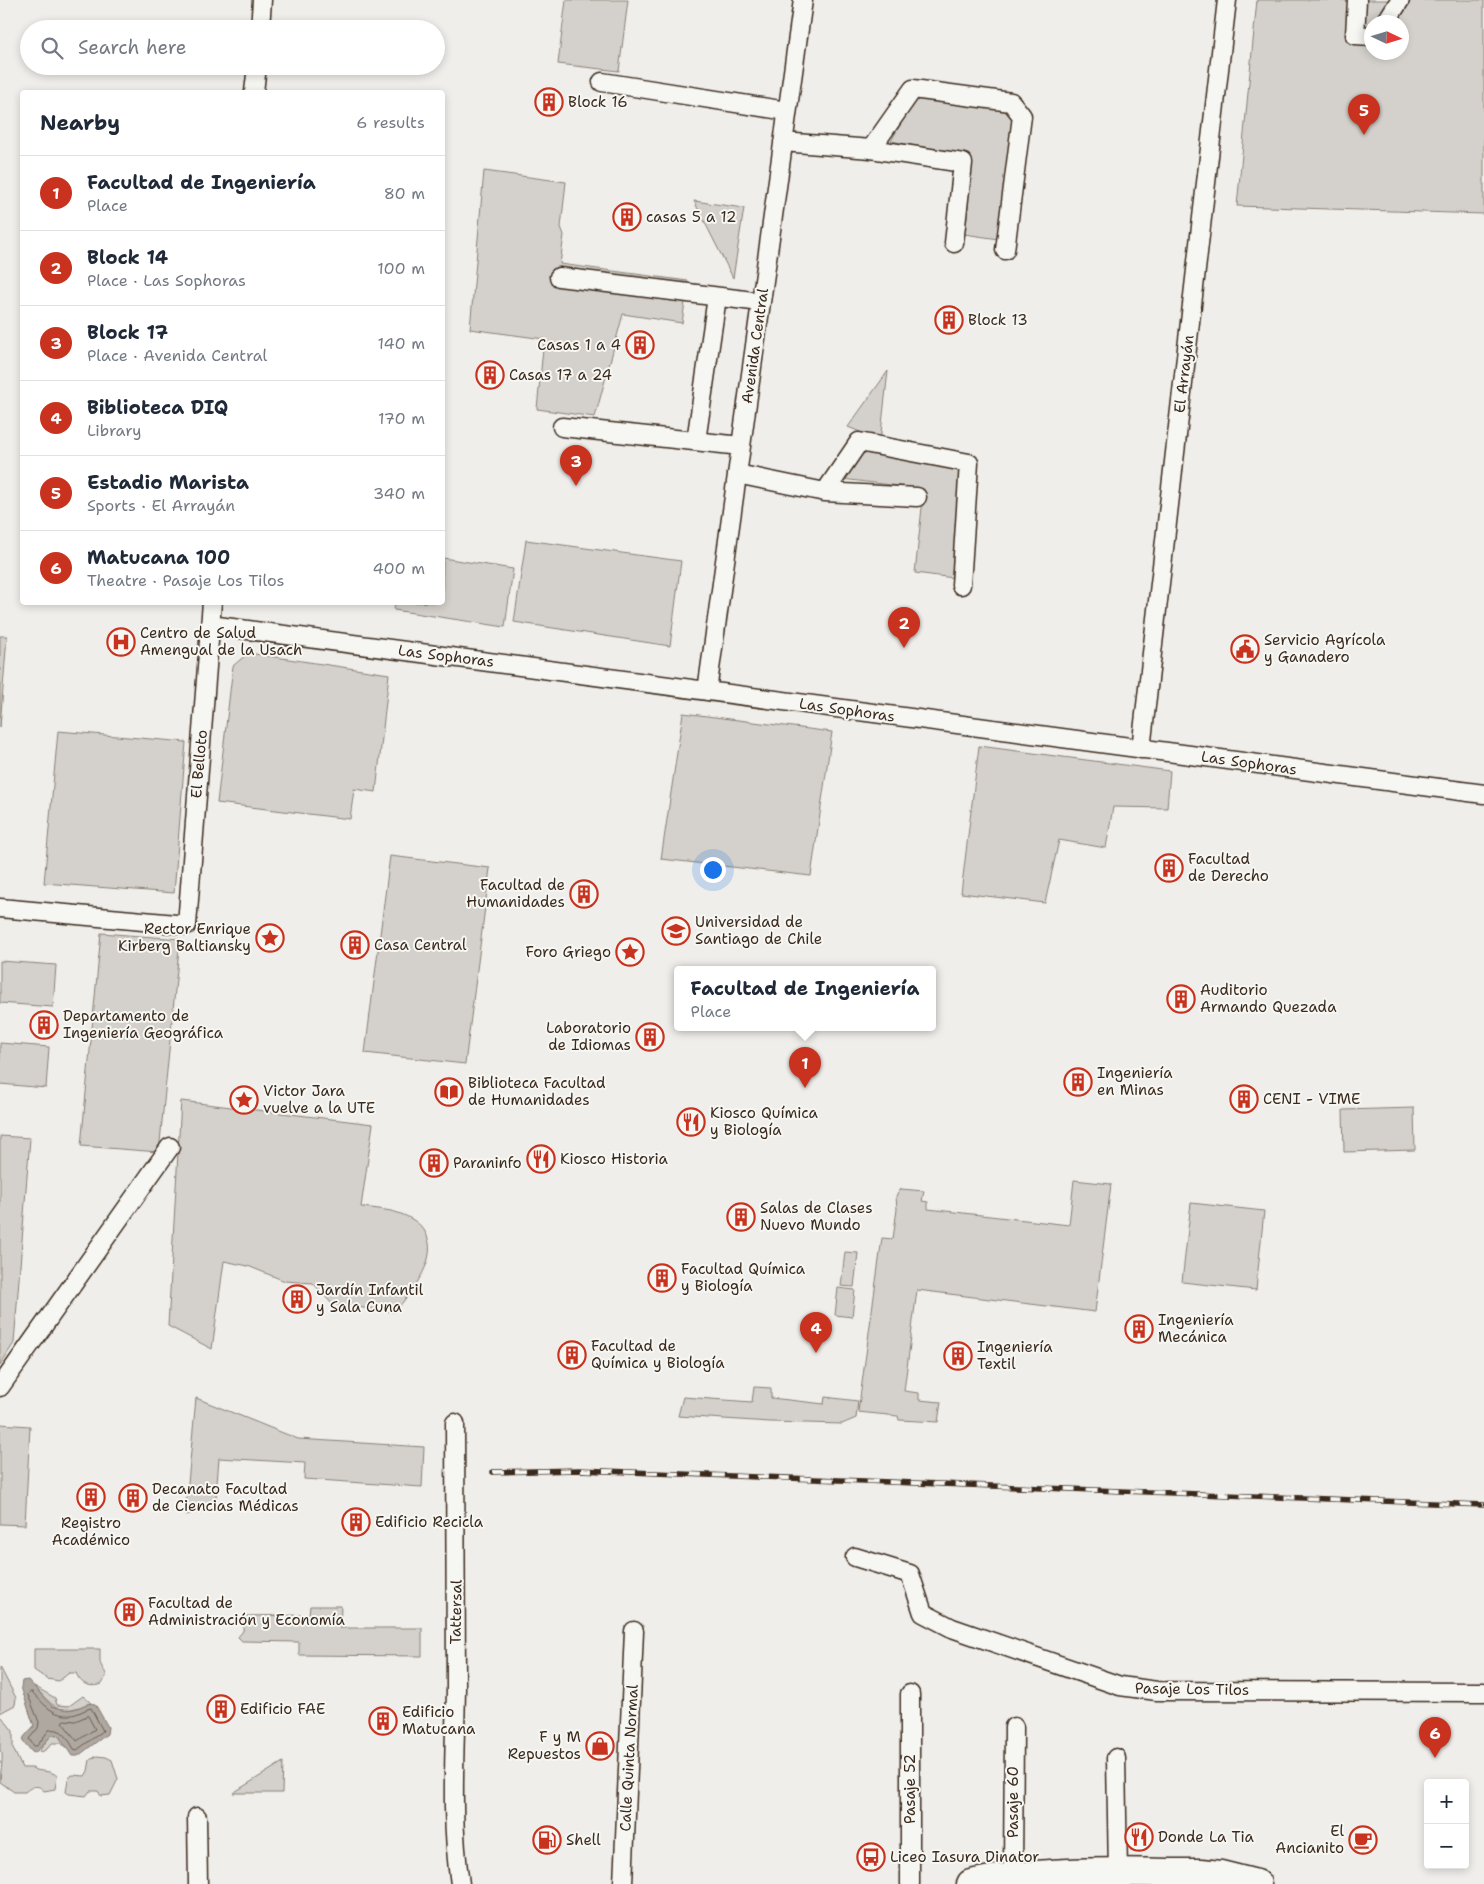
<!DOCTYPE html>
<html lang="en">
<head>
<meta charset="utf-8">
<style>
  body { margin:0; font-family:"Shantell Sans",sans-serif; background:#f6f6f7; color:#1f2937 }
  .controls { position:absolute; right:15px; bottom:15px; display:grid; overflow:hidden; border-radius:5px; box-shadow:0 2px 8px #0003 }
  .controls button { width:45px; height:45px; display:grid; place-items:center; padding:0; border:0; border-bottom:1px solid #e0e1e3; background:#fff; color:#1f2937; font:25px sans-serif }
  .compass { position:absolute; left:1364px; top:15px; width:45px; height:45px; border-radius:50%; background:#fff; box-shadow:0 2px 8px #0003; rotate:94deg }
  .you { position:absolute; left:712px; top:869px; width:18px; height:18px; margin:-12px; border:4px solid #fff; border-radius:50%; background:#1a73e8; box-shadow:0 0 0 8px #1a73e833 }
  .badge { display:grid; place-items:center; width:32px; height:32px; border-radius:50%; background:#c8321e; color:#fff; font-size:16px; font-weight:700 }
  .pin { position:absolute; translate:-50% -41px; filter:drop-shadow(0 1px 2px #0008) }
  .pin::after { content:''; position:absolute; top:26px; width:18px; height:15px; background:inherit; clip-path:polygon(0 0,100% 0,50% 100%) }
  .popup { position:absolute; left:674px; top:966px; width:262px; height:65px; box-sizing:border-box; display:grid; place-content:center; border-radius:5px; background:#fff; filter:drop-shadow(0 1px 4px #0005); font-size:16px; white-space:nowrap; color:#747a83 }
  .popup b { font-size:19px; color:#1f2937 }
  .popup::after { content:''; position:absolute; left:50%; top:100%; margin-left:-10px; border:10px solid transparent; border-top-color:#fff }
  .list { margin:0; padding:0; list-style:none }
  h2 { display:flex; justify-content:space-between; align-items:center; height:65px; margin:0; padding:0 20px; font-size:21px }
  h2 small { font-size:16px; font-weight:400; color:#747a83 }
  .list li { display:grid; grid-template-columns:32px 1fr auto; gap:15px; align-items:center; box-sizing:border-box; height:75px; padding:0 20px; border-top:1px solid #e0e1e3 }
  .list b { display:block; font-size:19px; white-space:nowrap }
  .list p { margin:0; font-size:16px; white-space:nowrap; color:#747a83 }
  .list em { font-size:16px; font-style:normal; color:#747a83 }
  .icon { flex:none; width:28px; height:28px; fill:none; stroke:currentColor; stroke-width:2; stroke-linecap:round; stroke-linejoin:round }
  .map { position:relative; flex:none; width:1484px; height:1884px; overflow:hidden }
  .search { position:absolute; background:#fff; box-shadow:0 2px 8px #0003; left:20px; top:20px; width:425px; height:55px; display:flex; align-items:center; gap:12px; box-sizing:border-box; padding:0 18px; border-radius:28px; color:#747a83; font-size:19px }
  .panel { position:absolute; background:#fff; box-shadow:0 2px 8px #0003; left:20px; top:90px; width:425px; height:515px; border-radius:5px }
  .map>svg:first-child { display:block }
  .green { fill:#d4d1cc; stroke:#887e75; fill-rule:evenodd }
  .water { fill:#afa8a1; stroke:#81766d }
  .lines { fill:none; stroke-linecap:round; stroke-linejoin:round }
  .shore { stroke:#695c52; stroke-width:1 }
  .street-casing { stroke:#3b2a1e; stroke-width:21 }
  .primary-casing { stroke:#3b2a1e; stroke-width:31 }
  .street { stroke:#f6f6f2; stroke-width:18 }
  .primary { stroke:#f6f6f2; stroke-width:28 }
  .rail-casing { stroke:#3b2a1e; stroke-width:5.5 }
  .rail { stroke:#f6f6f2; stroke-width:4; stroke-dasharray:11; stroke-linecap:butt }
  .labels { text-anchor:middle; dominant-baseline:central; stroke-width:4; stroke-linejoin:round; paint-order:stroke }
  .poi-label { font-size:15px; fill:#3b2a1e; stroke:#f6f6f2; text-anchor:start }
  .street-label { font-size:15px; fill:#3b2a1e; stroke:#f6f6f2 }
</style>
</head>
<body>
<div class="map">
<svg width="1484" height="1884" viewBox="0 0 1484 1884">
  <rect width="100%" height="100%" fill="#efeeea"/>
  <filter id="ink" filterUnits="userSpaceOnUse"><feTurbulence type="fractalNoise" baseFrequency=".02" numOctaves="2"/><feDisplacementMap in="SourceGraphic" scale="10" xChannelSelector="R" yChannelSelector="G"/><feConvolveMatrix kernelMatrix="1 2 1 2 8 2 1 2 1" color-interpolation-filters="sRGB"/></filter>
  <g filter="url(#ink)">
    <path class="green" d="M 566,0 L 628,0 L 619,71 L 558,64 Z
      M 1257,0 L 1484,0 L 1484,214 L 1237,206 ZM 1372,22 L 1402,22 L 1402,52 L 1372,52 Z
      M 916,97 L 1005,106 L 1015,121 L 999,239 L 957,233 L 967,156 L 891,141 Z
      M 484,171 L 566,182 L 561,227 L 564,235 L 560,264 L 688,281 L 682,323 L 623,314 L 595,417 L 537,409 L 544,339 L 470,329 Z
      M 694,201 L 744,208 L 733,278 Z
      M 888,371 L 880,442 L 968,453 L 954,578 L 915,573 L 924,489 L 842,479 L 860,432 L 848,427 Z
      M 526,540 L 681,561 L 670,646 L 514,622 Z
      M 443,558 L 513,569 L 505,627 L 394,610 L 395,603 L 442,602 Z
      M 0,636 L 7,636 L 0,727 Z
      M 248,653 L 389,674 L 376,792 L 354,789 L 350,819 L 217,803 L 233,666 Z
      M 683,713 L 832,732 L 811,876 L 661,859 Z
      M 58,731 L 186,742 L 174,893 L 44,883 Z
      M 979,746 L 1170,771 L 1167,808 L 1113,807 L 1106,848 L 1059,840 L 1045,903 L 961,893 Z
      M 390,856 L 490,868 L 465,1064 L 365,1053 Z
      M 101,933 L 180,939 L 159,1152 L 81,1146 Z
      M 0,961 L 56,965 L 53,1007 L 0,1003 Z
      M 0,1043 L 49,1047 L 46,1088 L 0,1084 Z
      M 181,1101 L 373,1124 L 361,1207 C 371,1208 381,1209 391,1211 C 404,1214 417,1220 424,1230 C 442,1258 411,1291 395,1312 L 332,1304 L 313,1283 L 285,1281 L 248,1266 L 224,1261 L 212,1349 L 168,1326 Z
      M 1414,1108 L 1415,1150 L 1344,1152 L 1343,1110 Z
      M 0,1136 L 30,1138 L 14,1343 L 0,1365 Z
      M 1074,1180 L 1111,1184 L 1095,1312 L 917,1290 L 904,1391 L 919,1393 L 919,1400 L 941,1402 L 938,1422 L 899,1420 L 898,1416 L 858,1412 L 882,1238 L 893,1239 L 897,1209 L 896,1196 L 901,1189 L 924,1191 L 922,1201 L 928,1202 L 928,1209 L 1069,1225 Z
      M 1191,1203 L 1264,1211 L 1256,1290 L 1182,1282 Z
      M 845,1252 L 858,1253 L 854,1287 L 841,1286 Z
      M 838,1288 L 855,1290 L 852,1317 L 835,1315 Z
      M 754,1387 L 771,1388 L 771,1398 L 824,1404 L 825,1397 L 858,1401 L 856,1418 L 842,1424 L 770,1422 L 678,1416 L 683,1397 L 752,1402 Z
      M 196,1398 L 298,1439 L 424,1447 L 422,1487 L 304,1479 L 305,1463 L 219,1458 L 215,1509 L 185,1515 Z
      M 0,1424 L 30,1426 L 25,1525 L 0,1524 Z
      M 310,1606 L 341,1606 L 340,1628 L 422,1628 L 422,1656 L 299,1655 L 299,1642 L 242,1641 L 238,1637 L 243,1631 L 244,1616 L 309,1615 Z
      M 34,1649 L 100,1649 C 100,1653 100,1658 100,1662 C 103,1673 110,1671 102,1684 C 90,1688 81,1685 76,1673 L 69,1673 L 59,1681 L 47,1679 L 34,1670 Z
      M 0,1667 L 16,1698 L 15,1705 L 0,1713 Z
      M 34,1686 L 55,1698 L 57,1705 L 69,1706 L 83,1696 L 91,1703 C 59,1715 56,1710 34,1686 Z
      M 2,1717 L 13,1731 L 13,1748 L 22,1768 L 32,1768 C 39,1773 50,1769 57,1776 L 55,1789 L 44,1791 C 38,1783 31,1787 25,1792 L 14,1792 L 0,1782 C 0,1772 3,1763 2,1753 L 0,1751 L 0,1718 Z
      M 52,1734 L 58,1735 L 67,1747 L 65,1747 L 61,1743 L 52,1743 L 48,1748 L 42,1752 L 39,1751 Z
      M 97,1756 L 106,1757 L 112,1760 L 118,1779 L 110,1795 L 101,1796 L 98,1791 L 90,1791 L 86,1796 L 69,1794 L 66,1792 L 68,1779 L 72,1775 L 85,1776 L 88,1771 L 90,1760 Z
      M 283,1762 L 282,1793 L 233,1793 Z"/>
    <path class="water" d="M 28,1680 L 52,1706 C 58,1708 67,1711 74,1709 C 82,1707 86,1702 95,1704 L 108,1727 L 107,1734 L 78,1756 L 72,1756 L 58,1735 L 52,1735 L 35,1753 L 32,1752 L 23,1741 L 24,1737 L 34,1726 L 21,1687 L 22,1681 Z"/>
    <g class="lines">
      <path class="shore" d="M 30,1692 L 32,1692 C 44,1704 53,1717 72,1715 C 79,1714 85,1709 91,1708 L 103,1731 L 77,1750 L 74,1749 C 68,1739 63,1727 49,1730 L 37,1746 L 34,1746 L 29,1739 L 38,1728 L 39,1722 L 28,1695 Z
        M 88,1716 L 95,1729 L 77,1741 L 62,1722 L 64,1720 L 75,1721 Z"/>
      <g class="street-casing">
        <path id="street" d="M 1357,0 L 1355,35 L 1372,36
          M 1386,22 L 1400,0
          M 260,29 L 262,0
          M 602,82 L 787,111
          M 254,92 L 257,66
          M 783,142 L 871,149 L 963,163 L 954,243
          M 871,149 L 913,89 L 1011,102 L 1022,116 L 1005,250
          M 559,277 L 761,302
          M 562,427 L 741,446
          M 696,441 L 717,297
          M 737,474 L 825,492 L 917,497
          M 825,492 L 859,442 L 969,463 L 961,585
          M 210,625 L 1484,794
          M 707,691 L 803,0
          M 1141,749 L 1227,0
          M 0,908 L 187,925 L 212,602
          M 0,1387 L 170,1147
          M 455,1423 C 456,1511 456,1599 456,1688 C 455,1753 450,1819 460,1884
          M 855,1557 L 910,1574 L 923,1613 L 952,1628 L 1120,1686 L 1157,1691 L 1484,1692
          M 1116,1758 L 1118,1873
          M 197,1817 L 198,1884
          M 1013,1876 L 1014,1727
          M 623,1884 L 634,1631
          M 910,1884 L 910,1694"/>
      </g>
      <g class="primary-casing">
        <path id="primary" d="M 971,1884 C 1046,1868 1125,1873 1201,1873 L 1221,1875 L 1257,1884"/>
      </g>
      <use href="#street" class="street"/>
      <use href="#primary" class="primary"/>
      <g class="rail-casing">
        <path id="rail" d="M 493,1472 L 579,1470 L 1484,1505"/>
      </g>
      <use href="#rail" class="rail"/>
    </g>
  </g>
  <defs>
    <g id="building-ring" transform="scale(1.4375)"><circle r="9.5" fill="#f6f6f2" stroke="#c8321e" stroke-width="1.5"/><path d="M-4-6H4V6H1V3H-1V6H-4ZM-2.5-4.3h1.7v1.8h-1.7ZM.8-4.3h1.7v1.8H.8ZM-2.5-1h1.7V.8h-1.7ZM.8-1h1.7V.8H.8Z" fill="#c8321e"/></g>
    <g id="hospital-ring" transform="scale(1.4375)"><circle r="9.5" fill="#f6f6f2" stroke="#c8321e" stroke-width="1.5"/><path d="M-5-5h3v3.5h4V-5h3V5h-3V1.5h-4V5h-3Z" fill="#c8321e"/></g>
    <g id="civic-ring" transform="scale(1.4375)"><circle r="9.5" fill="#f6f6f2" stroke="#c8321e" stroke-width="1.5"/><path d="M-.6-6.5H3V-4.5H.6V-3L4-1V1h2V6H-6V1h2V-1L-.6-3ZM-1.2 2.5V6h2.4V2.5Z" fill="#c8321e"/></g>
    <g id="university-ring" transform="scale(1.4375)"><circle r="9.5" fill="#f6f6f2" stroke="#c8321e" stroke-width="1.5"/><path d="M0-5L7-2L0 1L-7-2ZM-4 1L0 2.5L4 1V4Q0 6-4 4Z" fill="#c8321e"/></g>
    <g id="sight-ring" transform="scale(1.4375)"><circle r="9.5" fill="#f6f6f2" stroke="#c8321e" stroke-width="1.5"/><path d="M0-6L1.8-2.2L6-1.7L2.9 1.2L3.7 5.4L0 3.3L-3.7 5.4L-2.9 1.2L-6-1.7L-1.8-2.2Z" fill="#c8321e"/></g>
    <g id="library-ring" transform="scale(1.4375)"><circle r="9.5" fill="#f6f6f2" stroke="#c8321e" stroke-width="1.5"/><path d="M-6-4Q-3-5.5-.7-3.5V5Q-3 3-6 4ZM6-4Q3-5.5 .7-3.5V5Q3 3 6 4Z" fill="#c8321e"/></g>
    <g id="restaurant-ring" transform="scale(1.4375)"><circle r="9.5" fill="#f6f6f2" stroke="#c8321e" stroke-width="1.5"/><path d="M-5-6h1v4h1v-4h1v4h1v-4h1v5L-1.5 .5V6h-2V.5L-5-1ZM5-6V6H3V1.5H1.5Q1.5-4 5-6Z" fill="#c8321e"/></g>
    <g id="shop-ring" transform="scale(1.4375)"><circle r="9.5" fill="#f6f6f2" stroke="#c8321e" stroke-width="1.5"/><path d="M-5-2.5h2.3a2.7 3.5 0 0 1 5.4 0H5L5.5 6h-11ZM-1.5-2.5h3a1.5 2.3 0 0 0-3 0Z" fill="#c8321e"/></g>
    <g id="fuel-ring" transform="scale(1.4375)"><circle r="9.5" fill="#f6f6f2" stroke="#c8321e" stroke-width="1.5"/><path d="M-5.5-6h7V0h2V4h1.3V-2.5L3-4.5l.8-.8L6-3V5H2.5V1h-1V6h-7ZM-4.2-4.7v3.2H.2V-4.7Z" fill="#c8321e"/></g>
    <g id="cafe-ring" transform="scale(1.4375)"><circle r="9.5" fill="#f6f6f2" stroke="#c8321e" stroke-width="1.5"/><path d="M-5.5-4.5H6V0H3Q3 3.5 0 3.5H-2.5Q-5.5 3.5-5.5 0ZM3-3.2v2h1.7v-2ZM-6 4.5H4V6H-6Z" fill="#c8321e"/></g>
    <g id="bus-ring" transform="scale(1.4375)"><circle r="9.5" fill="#f6f6f2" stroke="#c8321e" stroke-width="1.5"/><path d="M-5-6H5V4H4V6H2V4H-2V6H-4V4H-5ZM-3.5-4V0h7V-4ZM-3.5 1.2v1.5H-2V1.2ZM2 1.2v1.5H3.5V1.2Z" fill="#c8321e"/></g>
  </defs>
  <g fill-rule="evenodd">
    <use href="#building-ring" x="549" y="102"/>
    <use href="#building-ring" x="627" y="217"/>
    <use href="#building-ring" x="949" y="320"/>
    <use href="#building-ring" x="640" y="345"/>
    <use href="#building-ring" x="490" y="375"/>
    <use href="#hospital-ring" x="121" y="642"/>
    <use href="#civic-ring" x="1245" y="649"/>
    <use href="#building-ring" x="1169" y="868"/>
    <use href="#building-ring" x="584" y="894"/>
    <use href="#university-ring" x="676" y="931"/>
    <use href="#sight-ring" x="270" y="938"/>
    <use href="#building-ring" x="355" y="945"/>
    <use href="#sight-ring" x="630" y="952"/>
    <use href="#building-ring" x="1181" y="999"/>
    <use href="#building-ring" x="44" y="1025"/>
    <use href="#building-ring" x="650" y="1037"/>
    <use href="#building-ring" x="1078" y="1082"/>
    <use href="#library-ring" x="449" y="1092"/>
    <use href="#building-ring" x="1244" y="1099"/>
    <use href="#sight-ring" x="244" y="1100"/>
    <use href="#restaurant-ring" x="691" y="1122"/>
    <use href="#restaurant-ring" x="541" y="1159"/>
    <use href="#building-ring" x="434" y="1163"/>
    <use href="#building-ring" x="741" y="1217"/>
    <use href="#building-ring" x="662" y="1278"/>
    <use href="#building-ring" x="297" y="1299"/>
    <use href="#building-ring" x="1139" y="1329"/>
    <use href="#building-ring" x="572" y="1355"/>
    <use href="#building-ring" x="958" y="1356"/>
    <use href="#building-ring" x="91" y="1497"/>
    <use href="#building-ring" x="133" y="1498"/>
    <use href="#building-ring" x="356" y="1522"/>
    <use href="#building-ring" x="129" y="1612"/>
    <use href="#building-ring" x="221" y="1709"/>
    <use href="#building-ring" x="383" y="1721"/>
    <use href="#shop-ring" x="600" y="1746"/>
    <use href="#restaurant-ring" x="1139" y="1837"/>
    <use href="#fuel-ring" x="547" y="1840"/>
    <use href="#cafe-ring" x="1363" y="1840"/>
    <use href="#bus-ring" x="871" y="1857"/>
  </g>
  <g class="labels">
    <g class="poi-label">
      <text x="568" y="102">Block 16</text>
      <text x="646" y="217">casas 5 a 12</text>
      <text x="968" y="320">Block 13</text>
      <text x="621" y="345" text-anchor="end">Casas 1 a 4</text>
      <text x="509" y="375">Casas 17 a 24</text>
      <text x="140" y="633">Centro de Salud<tspan x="140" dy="17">Amengual de la Usach</tspan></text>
      <text x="1264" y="640">Servicio Agrícola<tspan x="1264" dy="17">y Ganadero</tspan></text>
      <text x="1188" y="859">Facultad<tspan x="1188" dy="17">de Derecho</tspan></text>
      <text x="565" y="885" text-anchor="end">Facultad de<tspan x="565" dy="17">Humanidades</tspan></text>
      <text x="695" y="922">Universidad de<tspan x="695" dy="17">Santiago de Chile</tspan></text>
      <text x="251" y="929" text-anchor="end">Rector Enrique<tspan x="251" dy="17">Kirberg Baltiansky</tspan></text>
      <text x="374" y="945">Casa Central</text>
      <text x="611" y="952" text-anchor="end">Foro Griego</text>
      <text x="1200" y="990">Auditorio<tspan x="1200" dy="17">Armando Quezada</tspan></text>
      <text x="63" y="1016">Departamento de<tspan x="63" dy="17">Ingeniería Geográfica</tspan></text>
      <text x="631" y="1028" text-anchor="end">Laboratorio<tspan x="631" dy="17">de Idiomas</tspan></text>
      <text x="1097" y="1073">Ingeniería<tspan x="1097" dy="17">en Minas</tspan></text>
      <text x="468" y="1083">Biblioteca Facultad<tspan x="468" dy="17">de Humanidades</tspan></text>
      <text x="263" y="1091">Victor Jara<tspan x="263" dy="17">vuelve a la UTE</tspan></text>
      <text x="1263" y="1099">CENI - VIME</text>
      <text x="710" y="1113">Kiosco Química<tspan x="710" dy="17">y Biología</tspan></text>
      <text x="560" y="1159">Kiosco Historia</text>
      <text x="453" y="1163">Paraninfo</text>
      <text x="760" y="1208">Salas de Clases<tspan x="760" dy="17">Nuevo Mundo</tspan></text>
      <text x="681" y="1269">Facultad Química<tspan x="681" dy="17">y Biología</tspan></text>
      <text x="316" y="1290">Jardín Infantil<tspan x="316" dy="17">y Sala Cuna</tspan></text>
      <text x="1158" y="1320">Ingeniería<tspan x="1158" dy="17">Mecánica</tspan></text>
      <text x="591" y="1346">Facultad de<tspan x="591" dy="17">Química y Biología</tspan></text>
      <text x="977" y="1347">Ingeniería<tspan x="977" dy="17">Textil</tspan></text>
      <text x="152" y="1489">Decanato Facultad<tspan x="152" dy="17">de Ciencias Médicas</tspan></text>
      <text x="375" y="1522">Edificio Recicla</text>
      <text x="91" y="1523" text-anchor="middle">Registro<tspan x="91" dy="17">Académico</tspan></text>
      <text x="148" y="1603">Facultad de<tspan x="148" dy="17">Administración y Economía</tspan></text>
      <text x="240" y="1709">Edificio FAE</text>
      <text x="402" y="1712">Edificio<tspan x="402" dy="17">Matucana</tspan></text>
      <text x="581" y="1737" text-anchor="end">F y M<tspan x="581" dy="17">Repuestos</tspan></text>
      <text x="1344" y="1831" text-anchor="end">El<tspan x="1344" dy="17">Ancianito</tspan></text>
      <text x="1158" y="1837">Donde La Tia</text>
      <text x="566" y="1840">Shell</text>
      <text x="890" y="1857">Liceo Iasura Dinator</text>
    </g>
    <g class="street-label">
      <text transform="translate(755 346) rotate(-82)">Avenida Central</text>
      <text transform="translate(1184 374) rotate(-83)">El Arrayán</text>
      <text transform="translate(446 656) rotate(7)">Las Sophoras</text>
      <text transform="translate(847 710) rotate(8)">Las Sophoras</text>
      <text transform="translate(1249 763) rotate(8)">Las Sophoras</text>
      <text transform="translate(199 764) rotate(-85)">El Belloto</text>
      <text transform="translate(456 1612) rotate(-89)">Tattersal</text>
      <text transform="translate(1192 1689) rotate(1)">Pasaje Los Tilos</text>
      <text transform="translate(629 1758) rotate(-87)">Calle Quinta Normal</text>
      <text transform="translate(910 1789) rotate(-90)">Pasaje 52</text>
      <text transform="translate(1013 1802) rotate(-90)">Pasaje 60</text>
    </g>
  </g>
</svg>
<div class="controls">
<button>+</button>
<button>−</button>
</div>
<svg class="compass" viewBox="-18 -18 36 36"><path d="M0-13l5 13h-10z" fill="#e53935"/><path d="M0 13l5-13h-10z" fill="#747a83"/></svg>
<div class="you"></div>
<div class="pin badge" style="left:805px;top:1088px">1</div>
<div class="popup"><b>Facultad de Ingeniería</b>Place</div>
<div class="pin badge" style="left:904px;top:648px">2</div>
<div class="pin badge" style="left:576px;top:486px">3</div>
<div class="pin badge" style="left:816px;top:1353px">4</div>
<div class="pin badge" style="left:1364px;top:135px">5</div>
<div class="pin badge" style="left:1435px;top:1758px">6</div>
<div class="search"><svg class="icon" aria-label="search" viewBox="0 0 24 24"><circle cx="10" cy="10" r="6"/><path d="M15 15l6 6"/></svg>Search here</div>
<section class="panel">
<h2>Nearby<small>6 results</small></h2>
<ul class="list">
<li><span class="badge">1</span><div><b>Facultad de Ingeniería</b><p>Place</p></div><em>80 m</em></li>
<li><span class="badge">2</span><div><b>Block 14</b><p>Place · Las Sophoras</p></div><em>100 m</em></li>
<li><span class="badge">3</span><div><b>Block 17</b><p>Place · Avenida Central</p></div><em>140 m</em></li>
<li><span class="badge">4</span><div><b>Biblioteca DIQ</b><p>Library</p></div><em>170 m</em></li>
<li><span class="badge">5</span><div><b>Estadio Marista</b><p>Sports · El Arrayán</p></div><em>340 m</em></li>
<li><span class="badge">6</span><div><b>Matucana 100</b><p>Theatre · Pasaje Los Tilos</p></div><em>400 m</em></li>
</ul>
</section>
</div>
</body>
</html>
